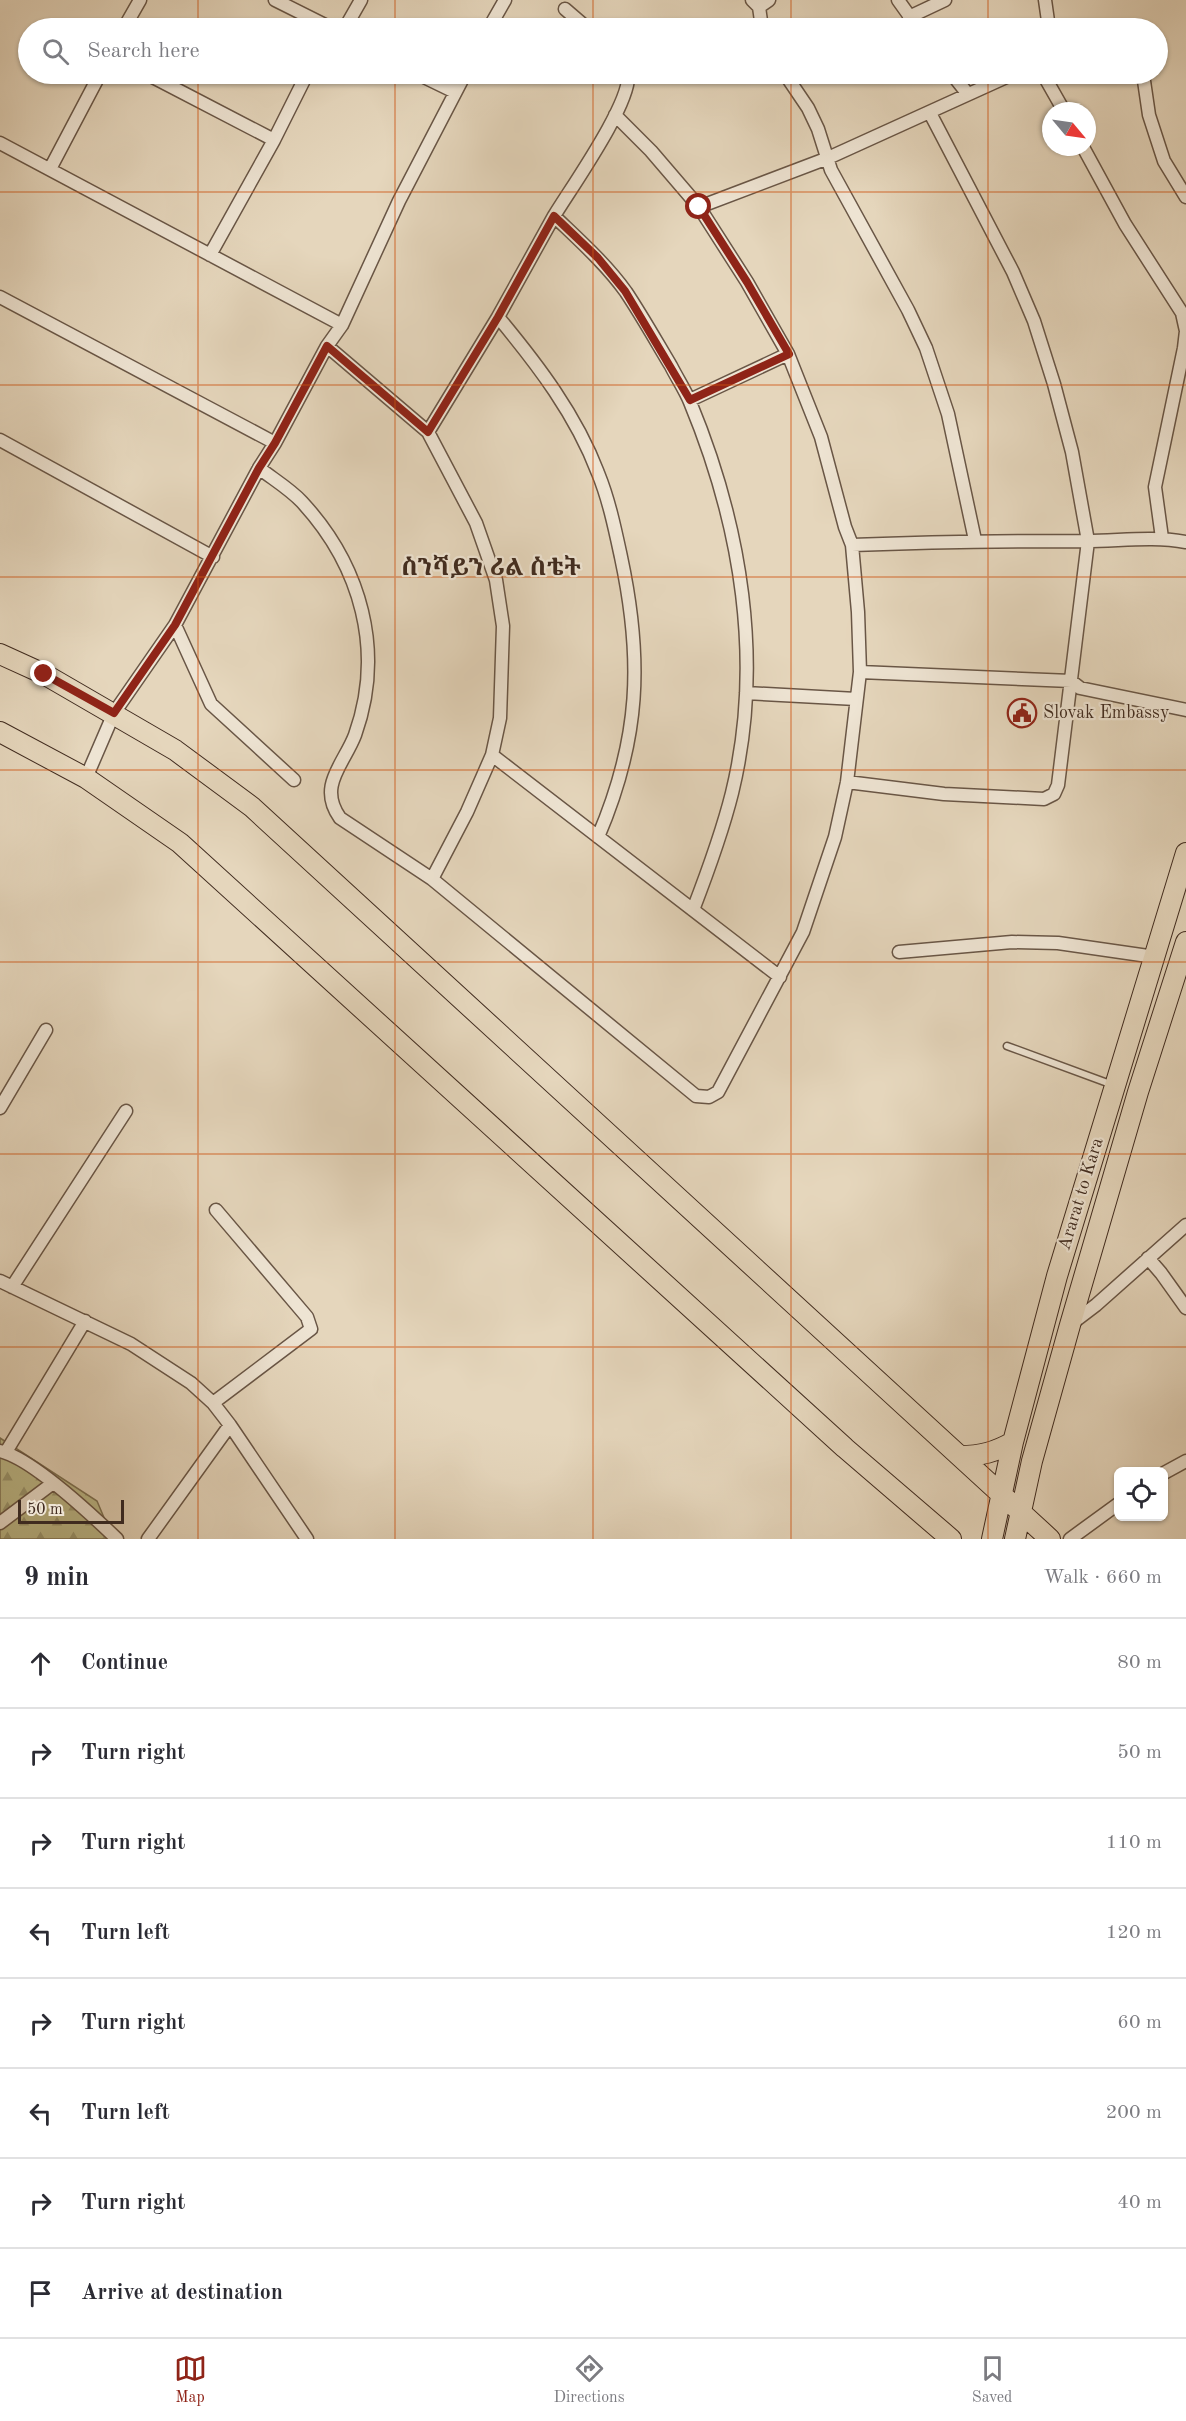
<!DOCTYPE html>
<html lang="en">
<head>
<meta charset="utf-8">
<style>
  body { margin:0; font-family:"Old Standard TT","Noto Serif Ethiopic",serif; background:#f2f2f3; color:#2b2b33 }
  .controls { position:absolute; right:18px; bottom:18px; display:grid; overflow:hidden; border-radius:9px; box-shadow:0 2px 4px #0004 }
  .controls button { width:54px; height:54px; display:grid; place-items:center; padding:0; border:0; border-bottom:2px solid #e1e1e2; background:#fff; color:#2b2b33; font:30px sans-serif }
  .compass { position:absolute; left:1042px; top:102px; width:54px; height:54px; border-radius:50%; background:#fff; box-shadow:0 2px 4px #0004; rotate:119deg }
  .scale { position:absolute; left:18px; bottom:15px; width:106px; box-sizing:border-box; padding-left:6px; border:3px solid #402b1f; border-top:0; font-size:16px; line-height:21px; white-space:nowrap; color:#402b1f; -webkit-text-stroke:4px #eee4d3; paint-order:stroke }
  .stop { position:absolute; width:18px; height:18px; margin:-14px; border:4px solid #8f2418; border-radius:50%; background:#fff }
  .stop.end { background:#8f2418; border-color:#fff; box-shadow:0 2px 6px #0008 }
  .list { margin:0; padding:0; list-style:none }
  h2 { display:flex; justify-content:space-between; align-items:center; height:78px; margin:0; padding:0 24px; font-size:26px }
  h2 small { font-size:20px; font-weight:400; color:#7c7c81 }
  .list li { display:grid; grid-template-columns:39px 1fr auto; gap:18px; align-items:center; box-sizing:border-box; height:90px; padding:0 24px; border-top:2px solid #e1e1e2 }
  .list b { display:block; font-size:22px; white-space:nowrap }
  .list em { font-size:20px; font-style:normal; color:#7c7c81 }
  .icon { flex:none; width:33px; height:33px; fill:none; stroke:currentColor; stroke-width:2; stroke-linecap:round; stroke-linejoin:round }
  .map { position:relative; flex:none; width:1186px; height:1539px; overflow:hidden }
  .search { position:absolute; background:#fff; box-shadow:0 2px 4px #0004; left:18px; right:18px; top:18px; height:66px; display:flex; align-items:center; gap:15px; box-sizing:border-box; padding:0 21px; border-radius:33px; color:#7c7c81; font-size:22px }
  .sheet { height:798px; background:#fff }
  nav { display:flex; justify-content:space-around; align-items:center; box-sizing:border-box; height:84px; border-top:2px solid #e1e1e2; background:#fff; font-size:16px; color:#7c7c81 }
  nav a { display:grid; justify-items:center; gap:3px }
  nav .on { color:#8f2418 }
  .map>svg:first-child { display:block }
  .forest { fill:url(#forest-firs); stroke:#7e7355; stroke-width:1.5 }
  .lines { fill:none; stroke-linecap:round; stroke-linejoin:round }
  .lane-casing { stroke:#695646; stroke-width:9 }
  .street-casing { stroke:#695646; stroke-width:15 }
  .primary-casing { stroke:#402b1f; stroke-width:22 }
  .lane { stroke:#eee4d3; stroke-width:6 }
  .street { stroke:#eee4d3; stroke-width:12 }
  .primary { stroke:#e5d6bc; stroke-width:20 }
  .route { stroke:#8f2418; stroke-width:8 }
  .grid { fill:none; stroke:#cf520f; stroke-width:1.5; stroke-opacity:0.55 }
  .labels { text-anchor:middle; dominant-baseline:central; stroke-width:4.5; stroke-linejoin:round; paint-order:stroke }
  .poi-label { font-size:18px; fill:#402b1f; stroke:#eee4d3; text-anchor:start }
  .street-label { font-size:18px; fill:#402b1f; stroke:#eee4d3 }
  .district-label { font-size:24px; font-weight:bold; fill:#402b1f; stroke:#eee4d3 }
</style>
</head>
<body>
<div class="map">
<svg width="1186" height="1539" viewBox="0 0 1186 1539">
  <defs>
    <pattern id="forest-firs" width="22" height="20" patternUnits="userSpaceOnUse" patternTransform="scale(1.5)"><rect width="22" height="20" fill="#bdbb8b"/><path d="M5 1l3.5 6h-7zM16 11l3.5 6h-7z" fill="#9b9871"/></pattern>
  </defs>
  <rect width="100%" height="100%" fill="#e5d6bc"/>
  <filter id="stains"><feTurbulence type="fractalNoise" baseFrequency=".00333" numOctaves="4"/><feColorMatrix values="0 0 0 0 .2 0 0 0 0 .09 0 0 0 0 .02 0 0 0 .5 -.17"/></filter>
  <radialGradient id="worn" r=".72"><stop offset=".6" stop-color="#630" stop-opacity="0"/><stop offset="1" stop-color="#630" stop-opacity=".3"/></radialGradient>
  <path class="forest" d="M 0,1438 L 97,1501 L 113,1539 L 0,1539 Z"/>
  <g class="lines">
    <g class="lane-casing">
      <path id="lane" d="M 1007,1046 L 1113,1085"/>
    </g>
    <g class="street-casing">
      <path id="street" d="M 275,0 L 331,28
        M 752,0 L 759,7 L 769,0
        M 898,0 L 918,28
        M 1045,0 L 1049,28
        M 759,7 L 762,28
        M 565,9 L 587,28
        M 909,17 L 945,0
        M 124,28 L 140,0
        M 345,28 L 361,0
        M 489,28 L 505,0
        M 147,74 L 274,140 L 210,255
        M 418,74 L 455,92
        M 628,74 C 632,102 571,188 554,216 C 579,240 606,264 626,292 C 642,316 656,341 671,366 C 677,378 685,390 690,402 C 741,525 764,662 732,793 C 722,833 708,871 693,910
        M 785,74 L 808,108 L 818,129 L 831,170 L 908,310 L 926,348 L 948,414 L 975,540
        M 952,74 L 967,93
        M 1043,74 L 1064,111
        M 1143,74 L 1149,115 L 1164,161 L 1186,197
        M 274,140 L 307,74
        M 0,143 L 342,325
        M 1083,147 L 1125,224 L 1182,313 L 1186,331 L 1184,348 L 1155,487 L 1162,538
        M 50,169 L 100,74
        M 699,207 L 828,158 L 1013,74
        M 554,216 L 498,317 C 538,365 576,415 598,473 C 609,500 615,529 621,557 C 643,660 640,739 598,837
        M 0,297 L 275,443
        M 327,346 L 428,432 L 476,523 L 496,580 L 503,626 L 500,718 L 492,755
        M 690,400 L 788,354
        M 428,432 L 498,317
        M 0,440 L 213,557
        M 259,468 C 273,479 290,489 302,502 C 361,566 385,651 355,735 C 344,764 317,786 340,818 L 432,879 L 696,1096 L 709,1097 L 718,1092 L 803,932 L 835,837 L 847,782 L 860,672 L 858,612 L 852,545 L 845,527 L 821,437 L 788,354 L 747,282 L 699,207 L 651,151 L 615,115
        M 852,545 C 930,542 1008,541 1086,541 C 1120,541 1152,536 1186,542
        M 175,625 L 211,704 L 294,780
        M 860,672 L 1071,681 L 1080,688 L 1186,710
        M 746,693 L 856,699
        M 86,778 L 114,713 L 175,625 L 259,468 L 275,443 L 327,346 L 342,325 L 399,201 L 465,74
        M 847,782 L 944,794 L 1044,799 L 1054,794 L 1058,785 L 1088,541 L 1072,452 L 1054,384 L 1034,321 L 1013,272 L 930,113
        M 432,879 L 467,812 L 492,755 L 780,977
        M 899,952 L 1012,942 L 1058,943 L 1155,957
        M 0,1108 L 46,1030
        M 1148,1258 L 1161,1273 L 1186,1308
        M 0,1281 L 131,1344 L 191,1383 L 213,1403 L 230,1425 L 307,1539
        M 12,1287 L 126,1111
        M 1071,1324 L 1096,1305 L 1186,1225
        M 213,1403 L 311,1329 L 307,1317 L 216,1210
        M 0,1451 C 31,1458 93,1516 117,1539
        M 6,1452 L 85,1321
        M 1164,1473 L 1186,1461
        M 0,1523 L 53,1483
        M 148,1539 L 230,1425
        M 1070,1539 L 1118,1504"/>
    </g>
    <g class="primary-casing">
      <path id="primary" d="M 0,654 L 44,674 L 175,750 L 252,807 L 1050,1539
        M 0,732 L 86,778 L 180,843 L 845,1448 L 951,1539
        M 960,1456 C 981,1456 995,1452 1013,1442
        M 992,1539 L 1013,1442 L 1057,1276 L 1186,853
        M 1015,1539 L 1032,1461 L 1070,1325 L 1138,1092 L 1186,942"/>
    </g>
    <use href="#lane" class="lane"/>
    <use href="#street" class="street"/>
    <use href="#primary" class="primary"/>
  </g>
  <g class="lines">
    <path class="route" d="M 44,674 L 114,713 L 175,625 L 259,468 L 275,443 L 327,346 L 428,432 L 498,317 L 554,216 L 598,258 L 625,291 L 690,400 L 789,354 L 747,282 L 699,207"/>
  </g>
  <path class="grid" d="M 198,0 L 198,28M 395,0 L 395,28M 593,0 L 593,28M 791,0 L 791,28M 988,0 L 988,28M 198,74 L 198,1539M 395,74 L 395,1539M 593,74 L 593,1539M 791,74 L 791,1539M 988,74 L 988,1539M 0,192 L 1186,192M 0,385 L 1186,385M 0,577 L 1186,577M 0,770 L 1186,770M 0,962 L 1186,962M 0,1154 L 1186,1154M 0,1347 L 1186,1347"/>
  <defs>
    <g id="civic-ring" transform="scale(1.5)"><circle r="9.5" fill="#eee4d3" stroke="#8f2418" stroke-width="1.5"/><path d="M-.6-6.5H3V-4.5H.6V-3L4-1V1h2V6H-6V1h2V-1L-.6-3ZM-1.2 2.5V6h2.4V2.5Z" fill="#8f2418"/></g>
  </defs>
  <g fill-rule="evenodd">
    <use href="#civic-ring" x="1022" y="713"/>
  </g>
  <g class="labels">
    <g class="poi-label">
      <text x="1043" y="713">Slovak Embassy</text>
    </g>
    <g class="street-label">
      <text transform="translate(1081 1194) rotate(-73)">Ararat to Kara</text>
    </g>
    <g class="district-label">
      <text x="491" y="569">ስንሻይን ሪል ስቴት</text>
    </g>
  </g>
  <rect width="100%" height="100%" filter="url(#stains)"/>
  <rect width="100%" height="100%" fill="url(#worn)"/>
</svg>
<div class="controls">
<button><svg class="icon" aria-label="locate" viewBox="0 0 24 24"><circle cx="12" cy="12" r="6"/><path d="M12 2v4M12 18v4M2 12h4M18 12h4"/></svg></button>
</div>
<svg class="compass" viewBox="-18 -18 36 36"><path d="M0-13l5 13h-10z" fill="#e53935"/><path d="M0 13l5-13h-10z" fill="#7c7c81"/></svg>
<div class="scale">50 m</div>
<div class="stop" style="left:699px;top:207px"></div>
<div class="stop end" style="left:44px;top:674px"></div>
<div class="search"><svg class="icon" aria-label="search" viewBox="0 0 24 24"><circle cx="10" cy="10" r="6"/><path d="M15 15l6 6"/></svg>Search here</div>
</div>
<section class="sheet">
<h2>9 min<small>Walk · 660 m</small></h2>
<ul class="list">
<li><svg class="icon" aria-label="ahead" viewBox="0 0 24 24"><path d="M12 20V5M6 11l6-6 6 6"/></svg><div><b>Continue</b></div><em>80 m</em></li>
<li><svg class="icon" aria-label="right" viewBox="0 0 24 24"><path d="M7 20v-9h11M14 6l5 5-5 5"/></svg><div><b>Turn right</b></div><em>50 m</em></li>
<li><svg class="icon" aria-label="right" viewBox="0 0 24 24"><path d="M7 20v-9h11M14 6l5 5-5 5"/></svg><div><b>Turn right</b></div><em>110 m</em></li>
<li><svg class="icon" aria-label="left" viewBox="0 0 24 24"><path d="M17 20v-9H6M10 6l-5 5 5 5"/></svg><div><b>Turn left</b></div><em>120 m</em></li>
<li><svg class="icon" aria-label="right" viewBox="0 0 24 24"><path d="M7 20v-9h11M14 6l5 5-5 5"/></svg><div><b>Turn right</b></div><em>60 m</em></li>
<li><svg class="icon" aria-label="left" viewBox="0 0 24 24"><path d="M17 20v-9H6M10 6l-5 5 5 5"/></svg><div><b>Turn left</b></div><em>200 m</em></li>
<li><svg class="icon" aria-label="right" viewBox="0 0 24 24"><path d="M7 20v-9h11M14 6l5 5-5 5"/></svg><div><b>Turn right</b></div><em>40 m</em></li>
<li><svg class="icon" aria-label="arrive" viewBox="0 0 24 24"><path d="M6 21V4h12l-3 4 3 4H6"/></svg><div><b>Arrive at destination</b></div></li>
</ul>
</section>
<nav>
<a class="on"><svg class="icon" aria-label="map" viewBox="0 0 24 24"><path d="M3 6l6-2 6 2 6-2v14l-6 2-6-2-6 2zM9 4v14M15 6v14"/></svg>Map</a>
<a><svg class="icon" aria-label="directions" viewBox="0 0 24 24"><path d="M12 3l9 9-9 9-9-9zM9 14v-3h6M13 9l2 2-2 2"/></svg>Directions</a>
<a><svg class="icon" aria-label="saved" viewBox="0 0 24 24"><path d="M7 4h10v16l-5-4-5 4z"/></svg>Saved</a>
</nav>
</body>
</html>
